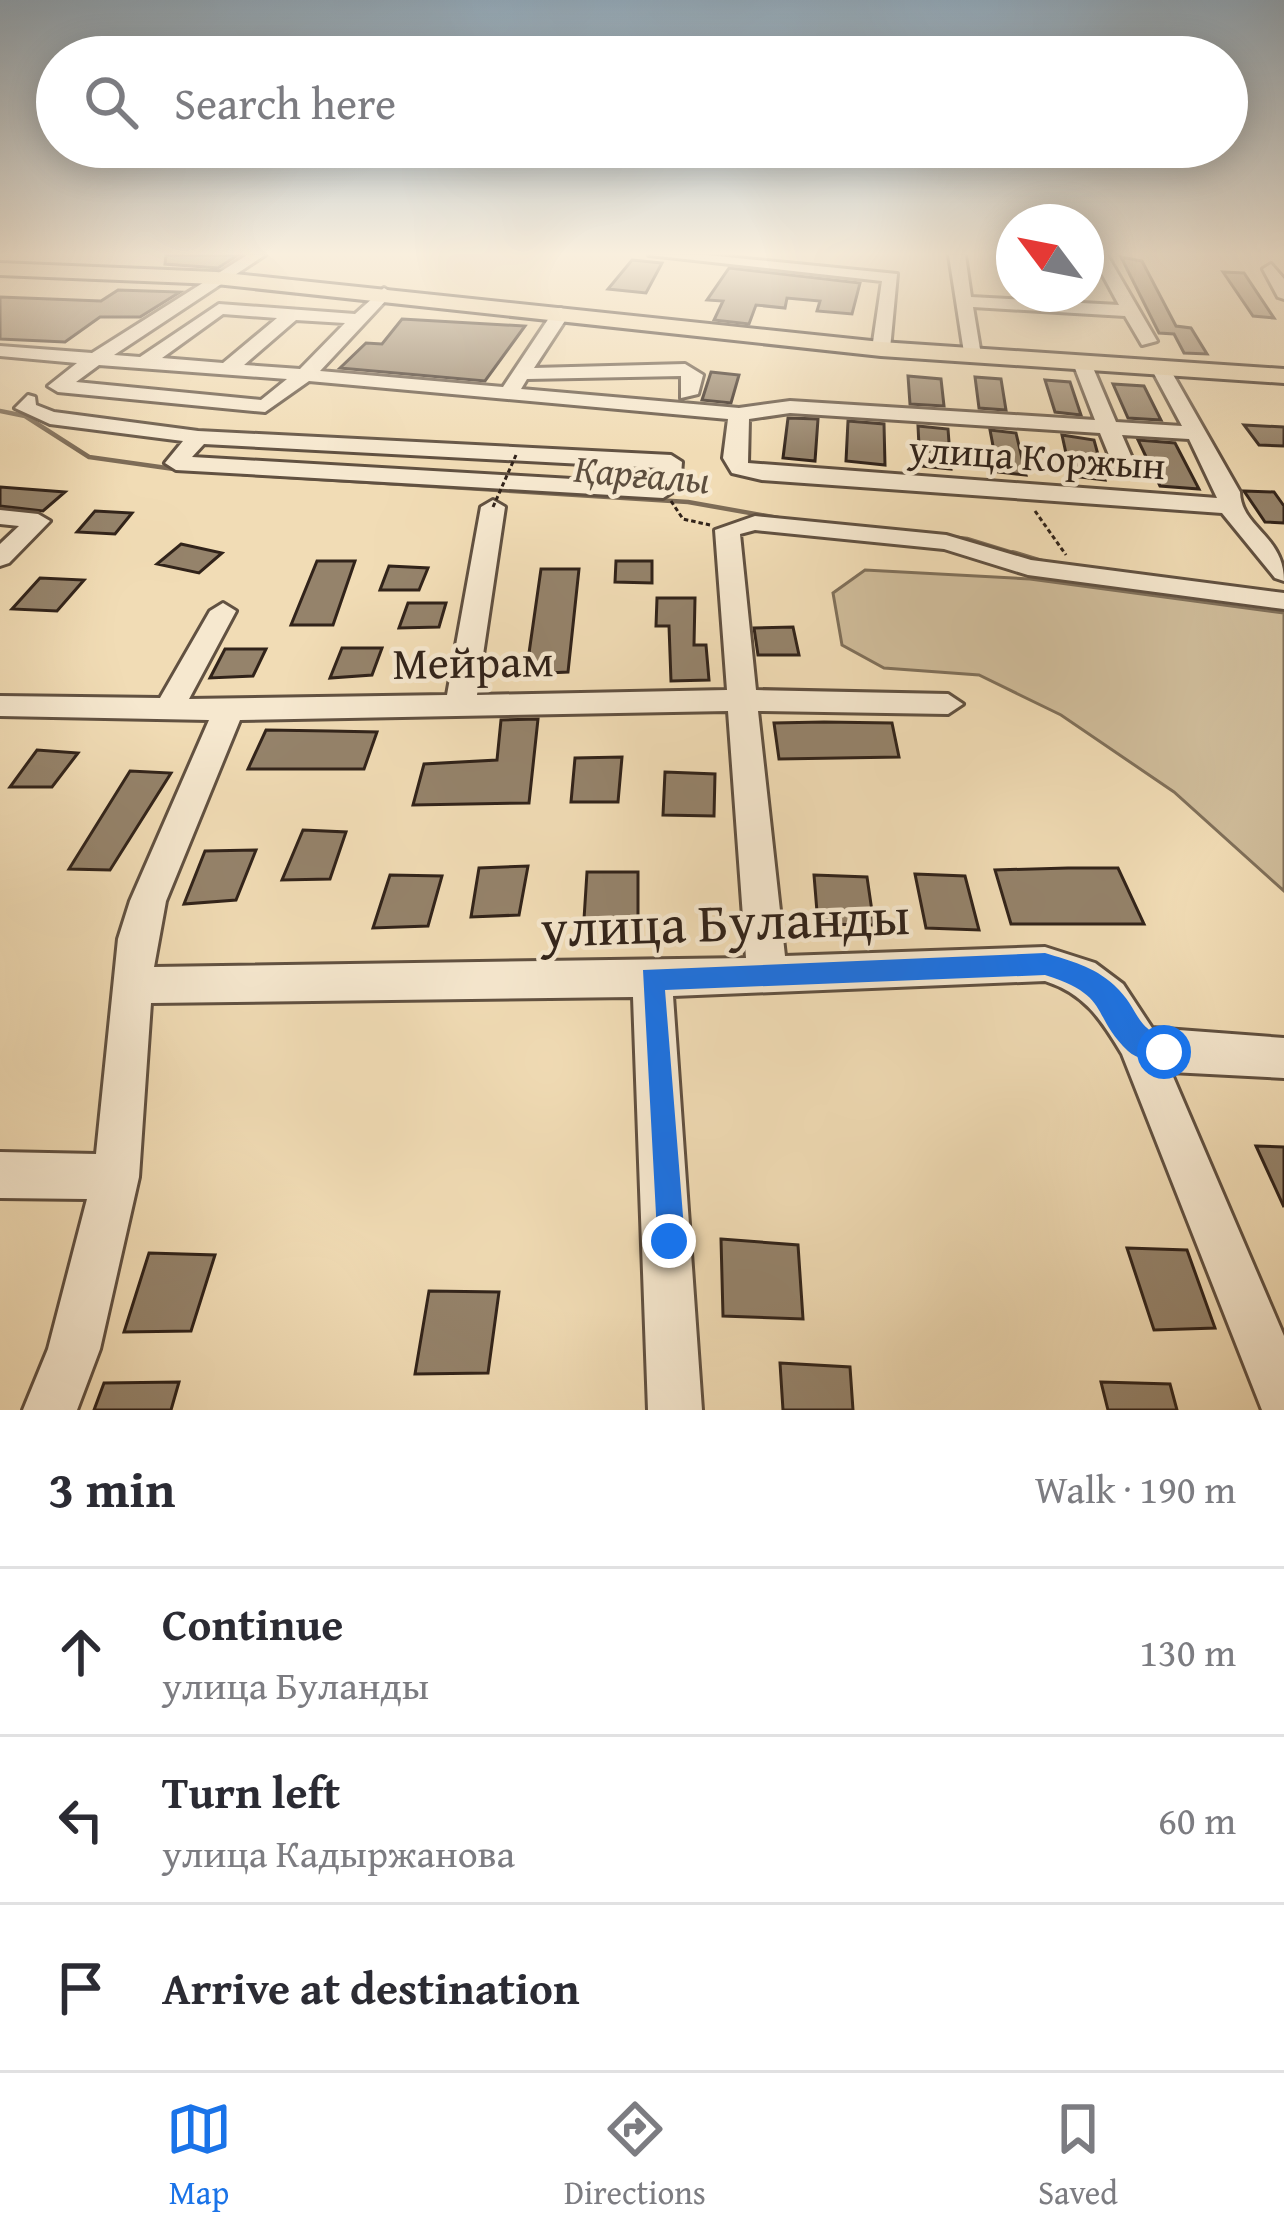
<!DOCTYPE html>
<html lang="en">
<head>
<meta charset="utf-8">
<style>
  body { margin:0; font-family:"Gentium Book Plus",serif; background:#f7f7f7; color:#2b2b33 }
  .compass { position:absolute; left:996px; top:204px; width:108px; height:108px; border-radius:50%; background:#fff; box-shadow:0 6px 30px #0003; rotate:302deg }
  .stop { position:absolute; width:36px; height:36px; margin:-27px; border:9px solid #1a73e8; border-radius:50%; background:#fff }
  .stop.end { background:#1a73e8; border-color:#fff; box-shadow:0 3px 12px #0008 }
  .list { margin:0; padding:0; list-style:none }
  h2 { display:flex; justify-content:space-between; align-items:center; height:156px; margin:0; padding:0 48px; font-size:51px }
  h2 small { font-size:39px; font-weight:400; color:#7c7c81 }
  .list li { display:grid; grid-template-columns:78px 1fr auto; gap:36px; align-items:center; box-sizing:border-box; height:168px; padding:0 48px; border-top:3px solid #e1e1e2 }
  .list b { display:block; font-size:45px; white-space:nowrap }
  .list p { margin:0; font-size:39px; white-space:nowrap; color:#7c7c81 }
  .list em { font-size:39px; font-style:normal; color:#7c7c81 }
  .icon { flex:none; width:66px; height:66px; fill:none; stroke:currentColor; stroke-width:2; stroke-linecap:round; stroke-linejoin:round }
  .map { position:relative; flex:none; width:1284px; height:1410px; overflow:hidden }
  .search { position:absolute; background:#fff; box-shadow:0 6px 30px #0003; left:36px; right:36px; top:36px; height:132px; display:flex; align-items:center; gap:30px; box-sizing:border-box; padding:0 42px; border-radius:66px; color:#7c7c81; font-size:45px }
  .sheet { height:660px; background:#fff }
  nav { display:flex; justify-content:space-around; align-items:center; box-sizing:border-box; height:168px; border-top:3px solid #e1e1e2; background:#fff; font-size:33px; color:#7c7c81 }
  nav a { display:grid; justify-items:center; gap:6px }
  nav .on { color:#1a73e8 }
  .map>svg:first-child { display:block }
  .green { fill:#d0bd9b; stroke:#80705a; stroke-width:3 }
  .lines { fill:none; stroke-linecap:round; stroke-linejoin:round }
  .stream-far1 { stroke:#7d6c57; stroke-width:4.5 }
  .stream { stroke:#7d6c57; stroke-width:6 }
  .building { fill:#95836b; stroke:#31231a; stroke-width:3 }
  .minor-casing { stroke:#615141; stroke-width:6 }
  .major-casing { stroke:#31231a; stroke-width:6 }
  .path { stroke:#31231a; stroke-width:3; stroke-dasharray:4.5 3; stroke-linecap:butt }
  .minor { fill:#f6e8cf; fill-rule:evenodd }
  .major { fill:#f1dcb5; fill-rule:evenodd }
  .path-bridge { stroke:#31231a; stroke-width:3; stroke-dasharray:4.5 3; stroke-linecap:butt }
  .route { fill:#1a73e8 }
  .labels { text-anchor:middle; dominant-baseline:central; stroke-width:9; stroke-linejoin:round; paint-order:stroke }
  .far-street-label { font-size:39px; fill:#31231a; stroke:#f6e8cf }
  .far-water-label { font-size:39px; font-style:italic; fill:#5d4e3e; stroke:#f6e8cf }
  .street-label { font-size:45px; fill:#31231a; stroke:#f6e8cf }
  .near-street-label { font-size:54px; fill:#31231a; stroke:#f6e8cf }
</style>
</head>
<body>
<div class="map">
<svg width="1284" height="1410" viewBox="0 0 1284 1410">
  <rect width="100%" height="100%" fill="#f1dcb5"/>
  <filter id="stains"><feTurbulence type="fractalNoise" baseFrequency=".00167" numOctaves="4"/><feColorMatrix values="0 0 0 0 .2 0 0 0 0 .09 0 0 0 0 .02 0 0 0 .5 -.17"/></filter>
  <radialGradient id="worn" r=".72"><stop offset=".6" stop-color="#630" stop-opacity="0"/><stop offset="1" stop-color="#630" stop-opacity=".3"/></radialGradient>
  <path class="green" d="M 865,570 L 1030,579 L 1284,613 L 1284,891 L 1174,792 L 1061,715 L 979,675 L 884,668 L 842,645 L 833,593 Z"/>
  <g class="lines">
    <path class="stream-far1" d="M 0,411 L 25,416 L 89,457 L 181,470
      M 242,474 L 688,502 L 778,518
      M 899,531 L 967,539 L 1023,556"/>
    <path class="stream" d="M 1013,553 L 1043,562"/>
  </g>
  <path class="building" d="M 166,255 L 238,255 L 218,268 L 165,264 Z
    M 1121,257 L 1142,261 L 1176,326 L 1191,328 L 1207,354 L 1184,353 L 1174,334 L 1159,333 Z
    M 632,260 L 662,263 L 646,293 L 608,289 Z
    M 729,268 L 860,283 L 852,314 L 817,311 L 820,301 L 787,298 L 785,308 L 756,305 L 749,324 L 714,320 L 723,301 L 707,300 Z
    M 1223,272 L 1244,273 L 1274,318 L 1253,316 Z
    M 118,290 L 180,292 L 140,317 L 100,317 L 65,342 L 0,339 L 0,297 L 101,301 Z
    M 402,319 L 525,326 L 485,381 L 340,368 L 366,343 L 382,344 Z
    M 711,372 L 739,375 L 731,403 L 702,400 Z
    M 908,376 L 941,379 L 944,406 L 910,404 Z
    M 975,377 L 1001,379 L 1006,410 L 979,408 Z
    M 1045,380 L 1070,382 L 1081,415 L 1055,412 Z
    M 1113,384 L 1144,386 L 1161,420 L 1128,418 Z
    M 788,418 L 818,419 L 815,461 L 783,458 Z
    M 848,421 L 884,424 L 885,465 L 846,461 Z
    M 1244,425 L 1284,427 L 1284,446 L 1259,445 Z
    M 918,426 L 948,429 L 951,469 L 920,466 Z
    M 990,430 L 1016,433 L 1026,475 L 998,472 Z
    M 1062,435 L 1094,440 L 1105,480 L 1071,476 Z
    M 1138,440 L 1175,443 L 1199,489 L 1160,486 Z
    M 0,487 L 65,492 L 43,511 L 0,506 Z
    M 1244,491 L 1274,492 L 1284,506 L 1284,523 L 1265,522 Z
    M 95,511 L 132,513 L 115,534 L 77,532 Z
    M 181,544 L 222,553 L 199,573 L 157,564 Z
    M 317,561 L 355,561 L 333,625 L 291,625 Z
    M 616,561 L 652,561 L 652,583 L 615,582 Z
    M 389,566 L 428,568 L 419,590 L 380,590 Z
    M 541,569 L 579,569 L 568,672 L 526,674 Z
    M 40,578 L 84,580 L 57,611 L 12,609 Z
    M 657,598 L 695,598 L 694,645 L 706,645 L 709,680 L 671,681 L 669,626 L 656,626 Z
    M 408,603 L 446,603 L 439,627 L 399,628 Z
    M 793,627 L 799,655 L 758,655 L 754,628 Z
    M 342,648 L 382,648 L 372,675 L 330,678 Z
    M 225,649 L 266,649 L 253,676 L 210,678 Z
    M 538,719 L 529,803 L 413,805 L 424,764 L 497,760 L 501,720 Z
    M 824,722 L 892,723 L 899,757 L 779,759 L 774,723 Z
    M 266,730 L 330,731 L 377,732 L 364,769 L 248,769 Z
    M 37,750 L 78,753 L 52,787 L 10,787 Z
    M 622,757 L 618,802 L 571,802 L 575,758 Z
    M 130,771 L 171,773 L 110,870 L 69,869 Z
    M 665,772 L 715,774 L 714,816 L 663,815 Z
    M 303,830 L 346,832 L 330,879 L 282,880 Z
    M 256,850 L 236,900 L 184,904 L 205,851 Z
    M 528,866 L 519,915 L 471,917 L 479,868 Z
    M 1068,868 L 1118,868 L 1144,924 L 1011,924 L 995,870 Z
    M 587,872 L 638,872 L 638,920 L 584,919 Z
    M 915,874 L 965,876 L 979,930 L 926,928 Z
    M 390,875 L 442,876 L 428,926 L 373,928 Z
    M 814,875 L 867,877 L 874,925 L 818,924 Z
    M 1256,1146 L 1284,1147 L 1284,1207 Z
    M 721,1239 L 798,1245 L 803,1319 L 723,1316 Z
    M 1127,1248 L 1187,1250 L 1215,1328 L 1154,1330 Z
    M 149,1253 L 215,1255 L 191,1331 L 124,1332 Z
    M 429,1291 L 499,1292 L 488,1373 L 415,1374 Z
    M 780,1363 L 850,1367 L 853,1410 L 783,1410 Z
    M 179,1382 L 171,1410 L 94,1410 L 104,1383 Z
    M 1101,1382 L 1170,1384 L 1177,1410 L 1108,1410 Z"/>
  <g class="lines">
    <g class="minor-casing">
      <path id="minor" d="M 247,255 L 265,255 L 114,355 L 140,357 L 219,304 L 355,314 L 384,288 L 392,293 L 390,296 L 320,371 L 503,387 L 555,309 L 561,308 L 570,313 L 534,368 L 685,364 L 703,375 L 698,394 L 681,398 L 681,376 L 527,379 L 521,389 L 739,408 L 790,401 L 1095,420 L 1073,363 L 1082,357 L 1091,363 L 1116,422 L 1182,426 L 1151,368 L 1167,364 L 1240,492 C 1241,528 1284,535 1284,581 L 1275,578 L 1222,513 L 762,480 L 732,473 L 723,458 L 728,419 L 309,381 L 265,412 L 58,392 L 48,386 L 77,363 L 0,356 L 0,346 L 92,353 ZM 223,314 L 277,318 L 223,363 L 162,358 ZM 296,320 L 345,323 L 300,369 L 244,365 ZM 99,365 L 287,379 L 261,400 L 76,382 ZM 790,413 L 1100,433 L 1113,465 L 1124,472 L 1135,465 L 1122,435 L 1189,439 L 1217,498 L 748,463 L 749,419 Z
        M 649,255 L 707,255 L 897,274 L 890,349 L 881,354 L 872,349 L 882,281 Z
        M 949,255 L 965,255 L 971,297 L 1119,305 L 1092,255 L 1107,255 L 1157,341 L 1142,345 L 1125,316 L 973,307 L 981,355 L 965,359 Z
        M 1271,264 L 1284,279 L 1284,299 L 1278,297 L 1263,269 Z
        M 28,395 L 35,397 L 36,405 L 54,412 L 198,431 L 671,455 L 682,462 L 680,487 L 663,498 L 176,470 L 165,463 L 183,441 L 50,424 L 15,408 ZM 204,444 L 659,468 L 658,484 L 192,457 Z
        M 493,500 L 505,507 L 477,695 L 727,690 L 715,530 L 755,516 L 946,535 L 1031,560 L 1284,593 L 1284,609 L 1028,575 L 944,549 L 755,530 L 740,534 L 756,690 L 948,694 L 963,704 L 948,714 L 758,711 L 785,956 L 1045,947 L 1095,963 L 1123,984 L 1152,1028 L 1284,1038 L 1284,1078 L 1171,1072 L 1284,1336 L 1284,1410 L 1262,1410 L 1122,1054 C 1101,1019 1085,994 1045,981 L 673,996 L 702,1410 L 648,1410 L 633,997 L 151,1003 L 139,1177 L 100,1349 L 77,1410 L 23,1410 L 48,1349 L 87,1199 L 0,1198 L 0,1152 L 96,1154 L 118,939 L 130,901 L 209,720 L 0,716 L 0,696 L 160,698 L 210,611 L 223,603 L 236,611 L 189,699 L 447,695 L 481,507 ZM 728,711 L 746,958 L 154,967 L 166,901 L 240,720 Z
        M 0,510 L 38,514 L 50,521 L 9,563 L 0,566 L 0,544 L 19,526 L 0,524 Z"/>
    </g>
    <g class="major-casing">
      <path id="major" d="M 0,263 L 216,272 L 881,342 L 1284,369 L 1284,383 L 881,356 L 216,284 L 0,275 Z"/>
    </g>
    <path class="path" d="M 671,501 L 683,519 L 710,525
      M 1035,511 L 1066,555"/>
    <use href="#minor" class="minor"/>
    <use href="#major" class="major"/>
    <path class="path-bridge" d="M 493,507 L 516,455"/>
  </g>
  <linearGradient id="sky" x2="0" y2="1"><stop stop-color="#91abbe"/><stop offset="0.56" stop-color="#f9efde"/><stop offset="1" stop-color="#f9efde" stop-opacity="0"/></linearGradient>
  <rect width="1284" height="453" fill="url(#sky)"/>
  <path class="route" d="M 1045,953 C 1071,961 1093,966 1114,985 C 1143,1012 1130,1026 1174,1043 L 1174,1061 L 1164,1065 C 1153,1061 1136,1059 1128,1051 C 1090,1015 1112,996 1045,975 L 665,990 L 685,1241 L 680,1252 L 669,1257 L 658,1252 L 643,970 Z"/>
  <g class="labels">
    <g class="far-street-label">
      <text transform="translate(1037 456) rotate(4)">улица Коржын</text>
    </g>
    <g class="far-water-label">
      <text transform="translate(642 473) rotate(5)">Қарғалы</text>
    </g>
    <g class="street-label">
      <text transform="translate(473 661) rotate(-1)">Мейрам</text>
    </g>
    <g class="near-street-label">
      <text transform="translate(725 921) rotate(-2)">улица Буланды</text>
    </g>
  </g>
  <rect width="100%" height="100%" filter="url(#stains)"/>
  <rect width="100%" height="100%" fill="url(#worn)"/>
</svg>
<svg class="compass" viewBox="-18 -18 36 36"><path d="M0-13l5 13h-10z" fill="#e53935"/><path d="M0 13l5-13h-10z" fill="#7c7c81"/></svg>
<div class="stop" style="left:1164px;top:1052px"></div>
<div class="stop end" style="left:669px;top:1241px"></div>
<div class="search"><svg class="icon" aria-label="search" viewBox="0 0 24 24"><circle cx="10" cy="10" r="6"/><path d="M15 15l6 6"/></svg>Search here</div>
</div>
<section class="sheet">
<h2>3 min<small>Walk · 190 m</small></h2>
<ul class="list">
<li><svg class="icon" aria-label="ahead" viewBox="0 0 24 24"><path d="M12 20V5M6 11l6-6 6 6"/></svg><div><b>Continue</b><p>улица Буланды</p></div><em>130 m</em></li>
<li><svg class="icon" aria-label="left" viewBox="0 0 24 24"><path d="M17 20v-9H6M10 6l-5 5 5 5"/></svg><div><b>Turn left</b><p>улица Кадыржанова</p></div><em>60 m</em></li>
<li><svg class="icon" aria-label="arrive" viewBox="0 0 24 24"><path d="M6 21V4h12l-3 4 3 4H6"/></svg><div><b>Arrive at destination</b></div></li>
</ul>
</section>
<nav>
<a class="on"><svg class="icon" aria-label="map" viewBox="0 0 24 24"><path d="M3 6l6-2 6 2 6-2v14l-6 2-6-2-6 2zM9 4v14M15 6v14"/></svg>Map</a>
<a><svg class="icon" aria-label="directions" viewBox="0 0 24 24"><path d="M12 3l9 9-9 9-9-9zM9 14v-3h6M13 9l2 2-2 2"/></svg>Directions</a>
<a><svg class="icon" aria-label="saved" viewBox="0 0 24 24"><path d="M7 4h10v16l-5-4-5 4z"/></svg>Saved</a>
</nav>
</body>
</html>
